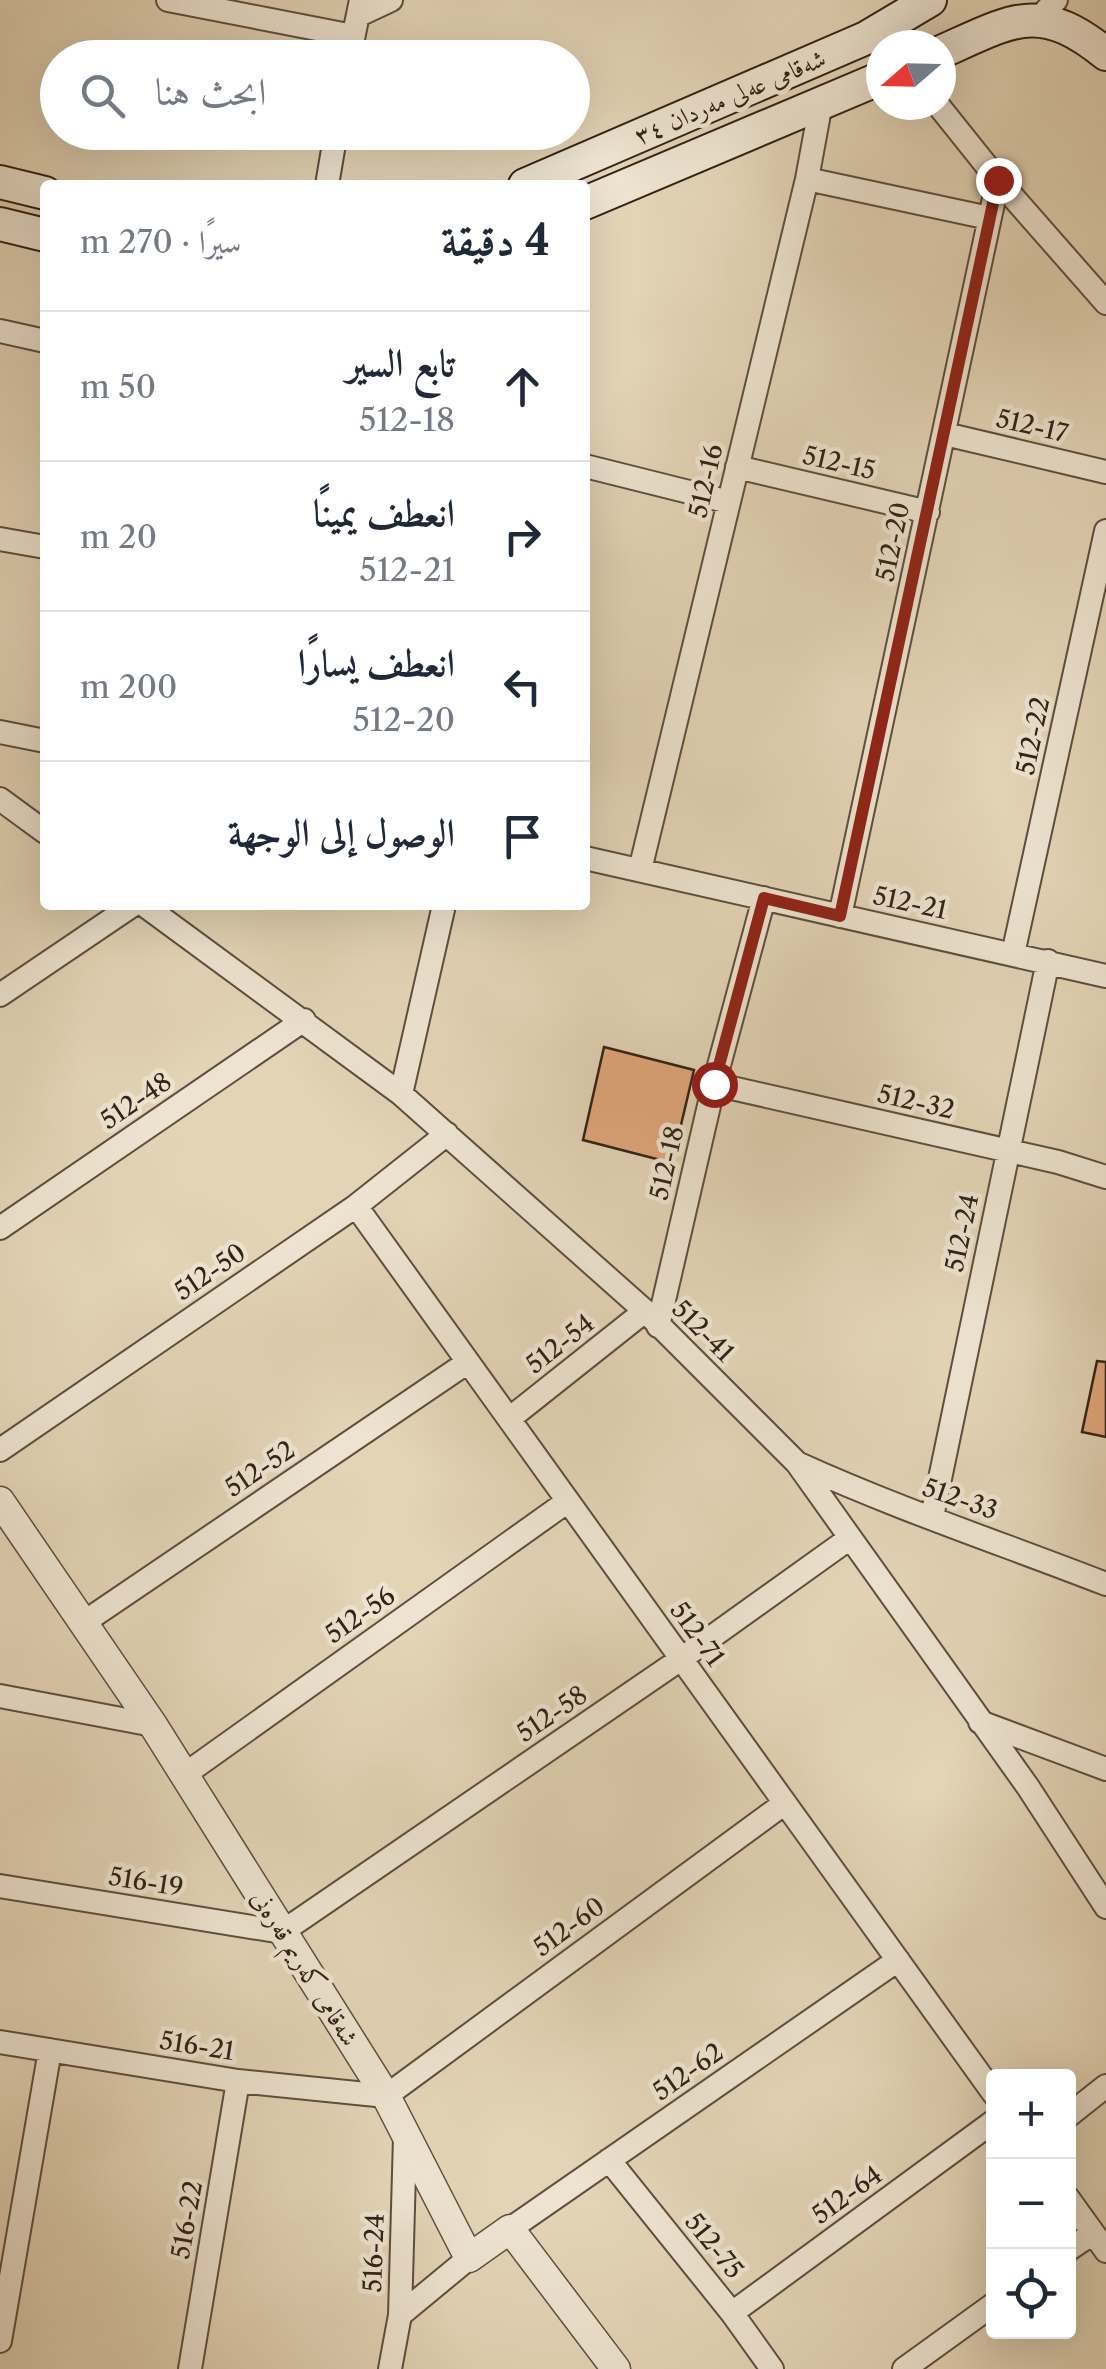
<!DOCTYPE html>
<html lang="ar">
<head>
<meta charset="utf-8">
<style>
  body { margin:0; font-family:"Libre Caslon Text",Amiri,serif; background:#f2f2f3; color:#1f2937; direction:rtl }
  .controls { position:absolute; right:30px; bottom:30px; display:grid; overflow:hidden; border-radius:10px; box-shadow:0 10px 40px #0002 }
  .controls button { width:90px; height:90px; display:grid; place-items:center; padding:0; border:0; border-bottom:2px solid #e0e1e3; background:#fff; color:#1f2937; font:50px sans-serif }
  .compass { position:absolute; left:866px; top:30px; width:90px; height:90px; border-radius:50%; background:#fff; box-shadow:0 10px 40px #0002; rotate:250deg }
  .stop { position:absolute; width:30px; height:30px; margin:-22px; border:8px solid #8f2418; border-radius:50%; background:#fff }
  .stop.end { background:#8f2418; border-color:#fff; box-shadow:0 2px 10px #0008 }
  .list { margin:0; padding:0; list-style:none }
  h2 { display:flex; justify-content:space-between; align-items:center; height:130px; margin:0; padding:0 40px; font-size:42px }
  h2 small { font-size:32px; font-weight:400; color:#747a83 }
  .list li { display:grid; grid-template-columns:65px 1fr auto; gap:30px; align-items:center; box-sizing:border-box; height:150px; padding:0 40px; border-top:2px solid #e0e1e3 }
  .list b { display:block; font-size:38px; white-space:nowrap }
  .list p { margin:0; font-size:32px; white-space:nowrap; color:#747a83 }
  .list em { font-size:32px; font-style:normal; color:#747a83 }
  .icon { flex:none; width:55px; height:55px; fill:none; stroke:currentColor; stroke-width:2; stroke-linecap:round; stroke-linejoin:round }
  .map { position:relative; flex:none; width:1106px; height:2369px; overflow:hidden; direction:ltr }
  .search { position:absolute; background:#fff; box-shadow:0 10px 40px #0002; left:40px; top:40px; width:550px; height:110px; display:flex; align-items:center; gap:25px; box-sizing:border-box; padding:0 35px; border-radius:55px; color:#747a83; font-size:38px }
  .panel { position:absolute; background:#fff; box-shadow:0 10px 40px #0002; left:40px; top:180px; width:550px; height:730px; border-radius:10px; direction:rtl }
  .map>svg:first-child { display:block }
  .building { fill:#e1a67c; stroke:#322217; stroke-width:2.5 }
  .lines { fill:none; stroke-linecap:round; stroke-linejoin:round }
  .minor-casing { stroke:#5e4e3f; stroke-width:26 }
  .tertiary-casing { stroke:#5e4e3f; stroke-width:31 }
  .secondary-casing { stroke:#322217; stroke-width:36 }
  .minor { stroke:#ede3d0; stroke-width:22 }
  .tertiary { stroke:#ede3d0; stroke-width:28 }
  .secondary { stroke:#ede3d0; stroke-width:32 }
  .route { stroke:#8f2418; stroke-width:12 }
  .labels { text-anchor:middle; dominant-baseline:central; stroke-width:9; stroke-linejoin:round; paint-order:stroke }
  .street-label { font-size:25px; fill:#322217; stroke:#ede3d0 }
</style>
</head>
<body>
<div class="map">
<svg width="1106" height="2369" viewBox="0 0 1106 2369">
  <rect width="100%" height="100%" fill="#e3d4b6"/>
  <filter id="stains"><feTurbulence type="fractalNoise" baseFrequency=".002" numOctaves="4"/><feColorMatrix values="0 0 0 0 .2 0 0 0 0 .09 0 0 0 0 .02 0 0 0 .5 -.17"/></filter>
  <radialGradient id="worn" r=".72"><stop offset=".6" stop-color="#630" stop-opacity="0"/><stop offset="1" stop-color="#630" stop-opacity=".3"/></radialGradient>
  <path class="building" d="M 604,1047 L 694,1070 L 672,1163 L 583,1140 Z
    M 1097,1361 L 1106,1362 L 1106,1437 L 1082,1432 Z"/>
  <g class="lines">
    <g class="minor-casing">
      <path id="minor" d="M 168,0 L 353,36
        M 359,15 L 391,0
        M 1041,16 L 1056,0
        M 349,58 L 361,0
        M 938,105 L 998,180 L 1106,303
        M 807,179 L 989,218
        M 327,185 L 336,132
        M 0,331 L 45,341
        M 945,434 L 1106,472
        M 585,466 L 729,502
        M 737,467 L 928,512
        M 0,539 L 45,547
        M 0,732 L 45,741
        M 0,799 L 45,832
        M 585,858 L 1106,976
        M 640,870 L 807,179 L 821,103
        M 144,905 L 401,1094 L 645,1311 L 797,1463 L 1028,1787 L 1106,1907
        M 840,916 L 998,180
        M 1013,954 L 1106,531
        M 0,995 L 133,905
        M 714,1084 L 1058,1162 L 1106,1177
        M 401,1094 L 444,905
        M 356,1206 L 994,2094
        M 0,1228 L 304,1020
        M 658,1326 L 714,1084 L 764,898
        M 509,1419 L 645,1311
        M 0,1450 L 356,1206 L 447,1134
        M 797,1463 C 898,1509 1003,1544 1106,1584
        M 932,1517 L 1048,961
        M 83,1623 L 468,1362
        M 0,1696 L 153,1725
        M 980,1722 L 1106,1769
        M 184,1775 L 568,1501
        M 0,1886 L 282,1932 L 681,1659 L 850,1538
        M 0,2042 L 238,2081 L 386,2096 L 785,1803
        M 1068,2116 L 1106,2086
        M 609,2160 L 732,2313 L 772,2369
        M 1068,2198 L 1106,2251
        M 510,2229 L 898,1960
        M 1068,2250 L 1093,2233
        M 732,2313 L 994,2121
        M 400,2315 L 469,2258
        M 0,2341 L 50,2050
        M 190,2369 L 238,2081
        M 390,2369 L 400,2315 L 405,2137
        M 904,2369 L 994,2304"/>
    </g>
    <g class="tertiary-casing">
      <path id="tertiary" d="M 0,1501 L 153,1725 L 386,2096 L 469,2258 L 510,2229 L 616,2369"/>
    </g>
    <g class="secondary-casing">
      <path id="secondary" d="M 941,52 C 1013,20 1039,0 1106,54
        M 0,182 L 45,193
        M 525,185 L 866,38 L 930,0
        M 585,203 L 881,78
        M 0,224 L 45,235"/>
    </g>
    <use href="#minor" class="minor"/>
    <use href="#tertiary" class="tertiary"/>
    <use href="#secondary" class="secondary"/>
  </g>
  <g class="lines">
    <path class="route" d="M 714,1084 L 764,898 L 840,916 L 998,180"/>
  </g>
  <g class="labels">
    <g class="street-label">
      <text transform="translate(730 97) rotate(-23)">شەقامی عەلی مەردان ٣٤</text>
      <text transform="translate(1032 426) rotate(13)">512-17</text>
      <text transform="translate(839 463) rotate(13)">512-15</text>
      <text transform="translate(706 481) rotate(-77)">512-16</text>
      <text transform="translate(893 542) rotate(-78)">512-20</text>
      <text transform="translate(1033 736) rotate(-78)">512-22</text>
      <text transform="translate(910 903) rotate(12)">512-21</text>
      <text transform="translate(136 1101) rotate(-34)">512-48</text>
      <text transform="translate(916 1102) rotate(13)">512-32</text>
      <text transform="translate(667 1163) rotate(-77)">512-18</text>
      <text transform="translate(962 1233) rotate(-78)">512-24</text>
      <text transform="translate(210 1272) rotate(-34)">512-50</text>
      <text transform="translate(703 1331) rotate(45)">512-41</text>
      <text transform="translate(560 1344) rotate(-38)">512-54</text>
      <text transform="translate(260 1469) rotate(-34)">512-52</text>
      <text transform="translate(960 1499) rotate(19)">512-33</text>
      <text transform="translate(360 1615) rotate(-35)">512-56</text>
      <text transform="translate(697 1634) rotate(54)">512-71</text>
      <text transform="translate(552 1714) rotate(-34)">512-58</text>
      <text transform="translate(146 1882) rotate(9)">516-19</text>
      <text transform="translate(569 1927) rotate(-36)">512-60</text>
      <text transform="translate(305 1968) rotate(58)">شەقامی کەریم قەرەنی</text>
      <text transform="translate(197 2046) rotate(9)">516-21</text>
      <text transform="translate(688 2072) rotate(-35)">512-62</text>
      <text transform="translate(847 2195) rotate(-36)">512-64</text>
      <text transform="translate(187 2220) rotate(-80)">516-22</text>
      <text transform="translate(714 2246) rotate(51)">512-75</text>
      <text transform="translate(374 2253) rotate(-88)">516-24</text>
    </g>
  </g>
  <rect width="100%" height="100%" filter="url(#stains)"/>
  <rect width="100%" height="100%" fill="url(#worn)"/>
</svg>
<div class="controls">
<button>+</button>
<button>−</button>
<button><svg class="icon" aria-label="locate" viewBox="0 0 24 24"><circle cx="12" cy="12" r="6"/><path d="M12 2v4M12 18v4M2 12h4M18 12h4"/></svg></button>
</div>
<svg class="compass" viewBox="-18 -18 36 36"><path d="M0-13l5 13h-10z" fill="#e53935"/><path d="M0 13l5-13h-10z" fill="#747a83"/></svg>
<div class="stop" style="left:714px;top:1084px"></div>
<div class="stop end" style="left:998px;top:180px"></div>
<div class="search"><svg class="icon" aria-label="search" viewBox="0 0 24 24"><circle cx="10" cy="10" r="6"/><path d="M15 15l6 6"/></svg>ابحث هنا</div>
<section class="panel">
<h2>4 دقيقة<small>سيرًا · 270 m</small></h2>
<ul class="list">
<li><svg class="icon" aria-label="ahead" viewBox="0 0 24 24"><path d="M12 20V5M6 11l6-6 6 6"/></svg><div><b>تابع السير</b><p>512-18</p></div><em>50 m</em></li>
<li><svg class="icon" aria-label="right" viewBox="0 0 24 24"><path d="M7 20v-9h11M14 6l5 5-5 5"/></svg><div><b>انعطف يمينًا</b><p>512-21</p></div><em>20 m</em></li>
<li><svg class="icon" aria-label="left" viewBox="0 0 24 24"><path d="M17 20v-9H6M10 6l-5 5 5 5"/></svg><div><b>انعطف يسارًا</b><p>512-20</p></div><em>200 m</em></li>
<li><svg class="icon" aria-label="arrive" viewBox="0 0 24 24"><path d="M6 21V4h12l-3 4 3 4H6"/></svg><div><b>الوصول إلى الوجهة</b></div></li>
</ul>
</section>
</div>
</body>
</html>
